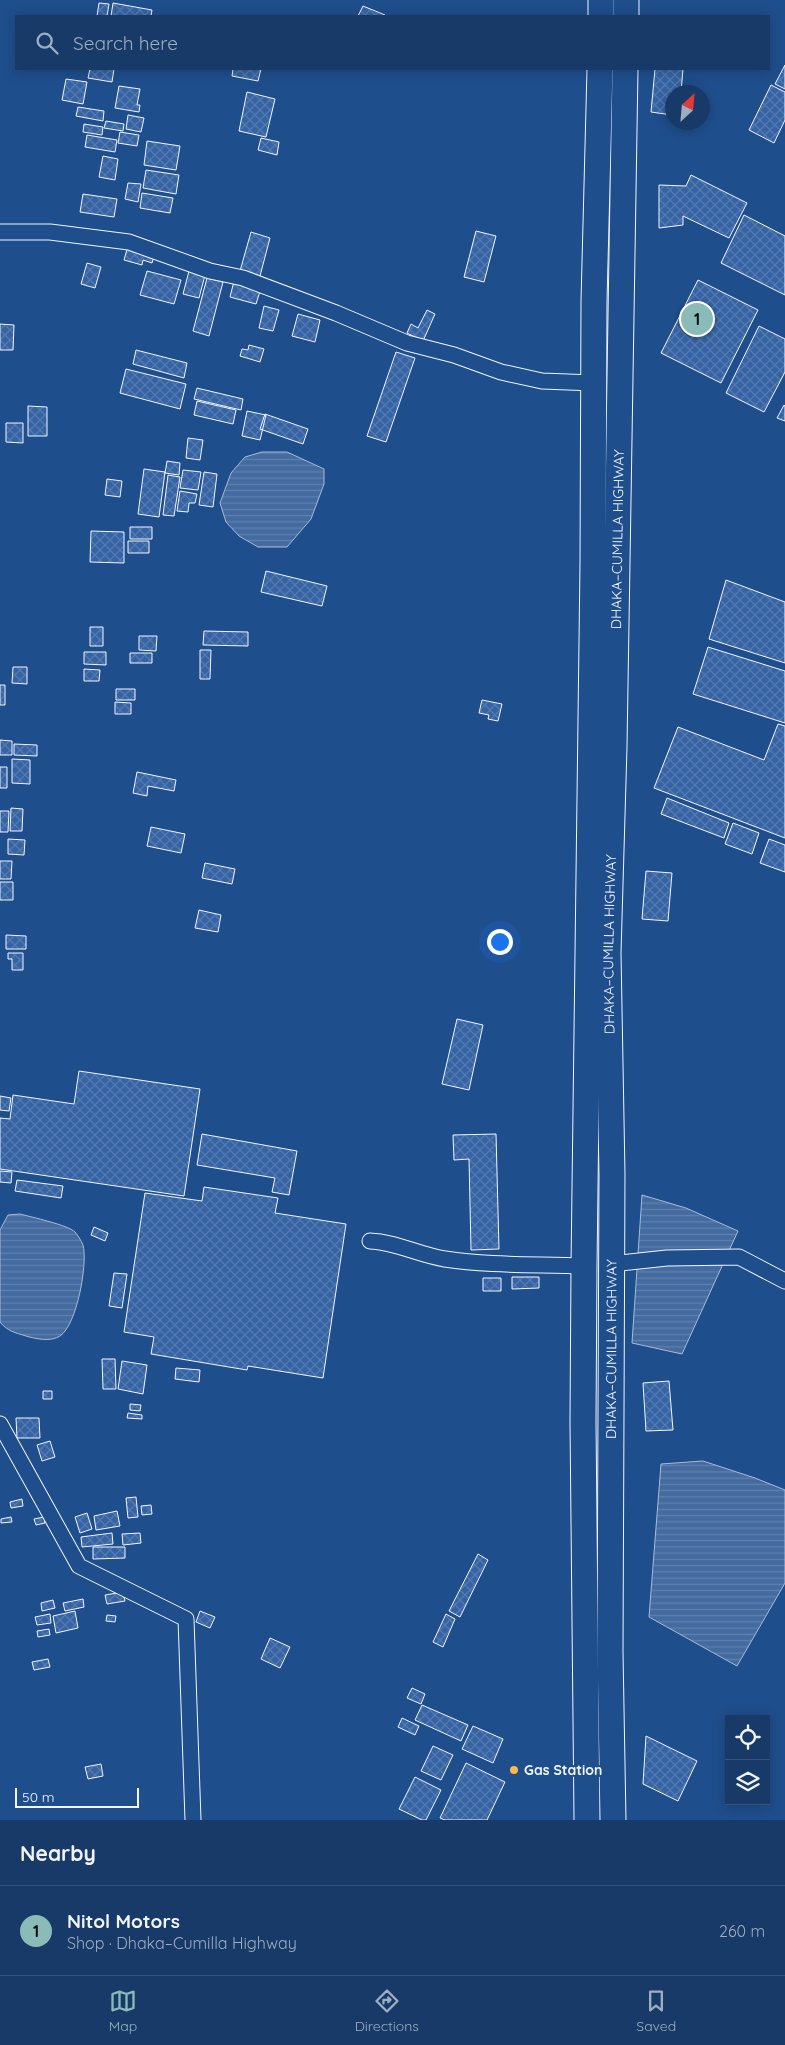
<!DOCTYPE html>
<html lang="en">
<head>
<meta charset="utf-8">
<style>
  body { margin:0; font-family:Quicksand,sans-serif; background:#20416f; color:#f1f3f6 }
  .controls { position:absolute; right:15px; bottom:15px; display:grid; overflow:hidden; border-radius:0px; box-shadow:0 2px 12px #0003 }
  .controls button { width:45px; height:45px; display:grid; place-items:center; padding:0; border:0; border-bottom:1px solid #36547d; background:#173a69; color:#f1f3f6; font:25px sans-serif }
  .compass { position:absolute; left:665px; top:85px; width:45px; height:45px; border-radius:50%; background:#173a69; box-shadow:0 2px 12px #0003; rotate:26deg }
  .scale { position:absolute; left:15px; bottom:12px; width:124px; box-sizing:border-box; padding-left:5px; border:2px solid #f2f6ff; border-top:0; font-size:14px; line-height:18px; white-space:nowrap; color:#f2f6ff; -webkit-text-stroke:4px #1f4e8c; paint-order:stroke }
  .you { position:absolute; left:499px; top:941px; width:18px; height:18px; margin:-12px; border:4px solid #fff; border-radius:50%; background:#1a73e8; box-shadow:0 0 0 8px #1a73e833 }
  .badge { display:grid; place-items:center; width:32px; height:32px; border-radius:50%; background:#8bbbb9; color:#111; font-size:16px; font-weight:700 }
  .pin { position:absolute; translate:-50% -50%; border:2px solid #fff; box-shadow:0 1px 5px #0006 }
  .list { margin:0; padding:0; list-style:none }
  h2 { display:flex; justify-content:space-between; align-items:center; height:65px; margin:0; padding:0 20px; font-size:21px }
  h2 small { font-size:16px; font-weight:400; color:#9eadc0 }
  .list li { display:grid; grid-template-columns:32px 1fr auto; gap:15px; align-items:center; box-sizing:border-box; height:90px; padding:0 20px; border-top:1px solid #36547d }
  .list b { display:block; font-size:19px; white-space:nowrap }
  .list p { margin:0; font-size:16px; white-space:nowrap; color:#9eadc0 }
  .list em { font-size:16px; font-style:normal; color:#9eadc0 }
  .icon { flex:none; width:28px; height:28px; fill:none; stroke:currentColor; stroke-width:2; stroke-linecap:round; stroke-linejoin:round }
  .map { position:relative; flex:none; width:785px; height:1820px; overflow:hidden }
  .search { position:absolute; background:#173a69; box-shadow:0 2px 12px #0003; left:15px; right:15px; top:15px; height:55px; display:flex; align-items:center; gap:12px; box-sizing:border-box; padding:0 18px; border-radius:0px; color:#9eadc0; font-size:19px }
  .sheet { height:155px; background:#173a69 }
  nav { display:flex; justify-content:space-around; align-items:center; box-sizing:border-box; height:70px; border-top:1px solid #36547d; background:#173a69; font-size:14px; color:#9eadc0 }
  nav a { display:grid; justify-items:center; gap:2px }
  nav .on { color:#8bbbb9 }
  .map>svg:first-child { display:block }
  .water { fill:url(#water-rules); stroke:#a8bbd7 }
  .building { fill:url(#building-cross-hatch); stroke:#f2f6ff }
  .lines { fill:none; stroke-linecap:round; stroke-linejoin:round }
  .minor-casing { stroke:#f2f6ff; stroke-width:17 }
  .trunk-casing { stroke:#f2f6ff; stroke-width:27 }
  .minor { stroke:#1f4e8c; stroke-width:15 }
  .trunk { stroke:#1f4e8c; stroke-width:25 }
  .poi-dot { fill:#ffb74d; stroke:#1f4e8c; stroke-width:2 }
  .labels { text-anchor:middle; dominant-baseline:central; stroke-width:4; stroke-linejoin:round; paint-order:stroke }
  .street-label { font-size:14px; fill:#f2f6ff; stroke:#1f4e8c }
  .poi-label { font-size:14px; font-weight:bold; fill:#f2f6ff; stroke:#1f4e8c; text-anchor:start }
</style>
</head>
<body>
<div class="map">
<svg width="785" height="1820" viewBox="0 0 785 1820">
  <defs>
    <pattern id="water-rules" width="6" height="5" patternUnits="userSpaceOnUse" patternTransform="scale(1.25)"><rect width="6" height="5" fill="#446ba0"/><path d="M0 2.5h6" fill="none" stroke="#5f81ae"/></pattern>
    <pattern id="building-cross-hatch" width="8" height="8" patternUnits="userSpaceOnUse" patternTransform="scale(1.25)"><rect width="8" height="8" fill="#3563a3"/><path d="M0 0l8 8M0 8l8-8" fill="none" stroke="#537ab1"/></pattern>
  </defs>
  <rect width="100%" height="100%" fill="#1f4e8c"/>
  <path class="water" d="M 262,452 L 287,452 L 324,469 L 324,484 L 311,519 L 287,547 L 258,547 L 239,536 L 226,522 L 220,503 L 231,473 L 245,457 Z
    M 642,1195 L 686,1208 L 738,1231 L 682,1354 L 632,1343 Z
    M 20,1214 C 31,1217 68,1225 75,1232 C 78,1236 81,1240 83,1245 C 88,1263 77,1325 60,1336 C 51,1342 36,1339 26,1336 C 16,1333 7,1331 0,1322 L 0,1230 L 8,1215 Z
    M 703,1461 L 755,1478 L 785,1490 L 785,1583 L 737,1666 L 649,1617 L 661,1464 Z"/>
  <path class="building" d="M 99,3 L 109,4 L 107,16 L 97,16 Z
    M 113,3 L 152,10 L 151,16 L 111,16 Z
    M 363,6 L 385,15 L 384,16 L 358,16 Z
    M 785,65 L 785,89 L 775,84 Z
    M 90,69 L 114,69 L 112,82 L 88,78 Z
    M 233,69 L 261,69 L 258,81 L 232,76 Z
    M 655,69 L 683,69 L 681,92 L 672,92 L 672,115 L 651,112 Z
    M 66,79 L 87,82 L 83,104 L 62,100 Z
    M 771,85 L 785,92 L 785,120 L 774,143 L 749,130 Z
    M 119,86 L 140,89 L 137,105 L 140,105 L 139,112 L 115,108 Z
    M 247,92 L 275,99 L 266,137 L 239,131 Z
    M 78,107 L 104,111 L 103,121 L 76,116 Z
    M 128,115 L 144,118 L 141,132 L 126,129 Z
    M 106,121 L 124,124 L 123,131 L 104,128 Z
    M 84,124 L 103,127 L 102,135 L 83,132 Z
    M 120,132 L 139,135 L 137,146 L 118,143 Z
    M 87,135 L 117,140 L 115,152 L 85,147 Z
    M 261,138 L 279,142 L 277,155 L 258,150 Z
    M 147,141 L 180,146 L 176,170 L 144,165 Z
    M 103,156 L 118,159 L 115,180 L 99,177 Z
    M 146,170 L 179,175 L 176,194 L 143,188 Z
    M 691,175 L 747,203 L 729,238 L 683,216 L 683,225 L 659,228 L 659,185 L 686,186 Z
    M 128,183 L 141,184 L 138,202 L 125,199 Z
    M 142,193 L 173,198 L 170,213 L 140,208 Z
    M 83,194 L 117,199 L 114,217 L 80,212 Z
    M 744,215 L 785,236 L 785,295 L 721,263 Z
    M 476,231 L 496,236 L 484,282 L 464,277 Z
    M 251,232 L 270,238 L 260,276 L 240,271 Z
    M 128,246 L 155,253 L 152,263 L 143,260 L 142,265 L 124,260 Z
    M 87,263 L 101,267 L 95,288 L 81,284 Z
    M 147,271 L 181,280 L 174,304 L 140,295 Z
    M 189,271 L 205,275 L 199,298 L 183,294 Z
    M 207,278 L 223,282 L 209,336 L 193,331 Z
    M 698,280 L 758,310 L 721,383 L 661,353 Z
    M 234,281 L 261,288 L 256,304 L 230,297 Z
    M 264,306 L 279,310 L 273,331 L 259,328 Z
    M 427,310 L 435,314 L 423,341 L 407,333 L 411,324 L 418,328 Z
    M 298,314 L 320,320 L 315,342 L 292,336 Z
    M 0,324 L 14,325 L 13,350 L 0,350 Z
    M 759,326 L 785,339 L 785,372 L 764,412 L 726,393 Z
    M 249,345 L 264,349 L 260,362 L 240,356 L 242,349 L 248,350 Z
    M 136,350 L 187,363 L 184,378 L 133,364 Z
    M 396,352 L 415,358 L 386,442 L 367,436 Z
    M 126,369 L 186,384 L 180,409 L 120,393 Z
    M 197,388 L 243,399 L 241,410 L 194,399 Z
    M 197,401 L 236,410 L 233,424 L 194,415 Z
    M 784,405 L 785,406 L 785,421 L 777,418 Z
    M 28,406 L 47,407 L 47,436 L 28,436 Z
    M 247,411 L 266,415 L 260,440 L 242,436 Z
    M 265,414 L 308,429 L 303,444 L 260,429 Z
    M 6,423 L 23,423 L 23,443 L 6,442 Z
    M 188,438 L 203,440 L 200,460 L 186,458 Z
    M 167,461 L 180,463 L 179,475 L 165,473 Z
    M 144,469 L 165,472 L 159,517 L 138,514 Z
    M 183,470 L 201,472 L 198,490 L 180,488 Z
    M 204,472 L 217,474 L 213,507 L 199,505 Z
    M 168,475 L 180,477 L 174,516 L 163,515 Z
    M 107,479 L 122,481 L 120,497 L 105,495 Z
    M 180,491 L 197,494 L 195,503 L 189,503 L 188,512 L 177,511 Z
    M 130,527 L 152,527 L 152,539 L 130,539 Z
    M 91,531 L 124,532 L 124,563 L 90,562 Z
    M 128,541 L 149,541 L 149,553 L 128,553 Z
    M 266,571 L 327,586 L 322,606 L 261,592 Z
    M 726,580 L 785,602 L 785,663 L 709,639 Z
    M 90,627 L 103,627 L 103,646 L 90,646 Z
    M 204,631 L 248,632 L 248,646 L 203,645 Z
    M 139,636 L 157,636 L 156,651 L 139,650 Z
    M 708,647 L 785,671 L 785,723 L 693,694 Z
    M 200,650 L 211,650 L 210,679 L 200,679 Z
    M 84,652 L 106,652 L 106,665 L 84,664 Z
    M 130,653 L 152,653 L 152,663 L 130,663 Z
    M 13,667 L 27,667 L 27,684 L 12,683 Z
    M 84,669 L 100,670 L 99,681 L 84,681 Z
    M 0,685 L 5,685 L 5,705 L 0,705 Z
    M 116,689 L 135,689 L 135,700 L 116,700 Z
    M 482,700 L 502,704 L 498,721 L 488,719 L 489,715 L 479,713 Z
    M 115,702 L 131,703 L 131,714 L 115,714 Z
    M 778,724 L 785,726 L 785,838 L 654,788 L 678,727 L 764,760 Z
    M 0,740 L 12,741 L 12,755 L 0,755 Z
    M 14,744 L 37,745 L 37,756 L 14,755 Z
    M 12,759 L 30,760 L 30,784 L 12,783 Z
    M 0,767 L 7,767 L 7,788 L 0,788 Z
    M 137,772 L 176,780 L 174,791 L 148,786 L 147,796 L 133,793 Z
    M 667,798 L 729,823 L 724,838 L 661,814 Z
    M 11,808 L 23,809 L 22,831 L 10,831 Z
    M 0,811 L 9,811 L 8,832 L 0,832 Z
    M 733,823 L 759,833 L 752,854 L 725,844 Z
    M 151,827 L 185,834 L 181,853 L 147,846 Z
    M 8,839 L 25,840 L 24,855 L 8,854 Z
    M 769,839 L 785,845 L 785,872 L 760,863 Z
    M 0,861 L 12,861 L 11,879 L 0,879 Z
    M 205,863 L 235,869 L 232,884 L 202,878 Z
    M 646,871 L 672,873 L 668,921 L 642,919 Z
    M 0,882 L 13,882 L 13,900 L 0,900 Z
    M 199,910 L 221,915 L 218,932 L 195,928 Z
    M 6,935 L 26,936 L 26,949 L 6,949 Z
    M 8,953 L 23,953 L 23,970 L 12,970 L 12,959 L 8,959 Z
    M 457,1019 L 483,1025 L 469,1090 L 442,1084 Z
    M 79,1071 L 200,1089 L 184,1196 L 0,1169 L 0,1118 L 10,1119 L 13,1095 L 74,1104 Z
    M 0,1096 L 11,1098 L 9,1111 L 0,1110 Z
    M 202,1134 L 297,1151 L 289,1195 L 272,1192 L 275,1178 L 197,1165 Z
    M 496,1134 L 499,1249 L 471,1250 L 469,1159 L 454,1160 L 453,1135 Z
    M 0,1171 L 12,1172 L 11,1183 L 0,1182 Z
    M 17,1180 L 63,1186 L 61,1198 L 15,1191 Z
    M 204,1187 L 278,1198 L 275,1213 L 346,1224 L 323,1378 L 248,1366 L 247,1370 L 151,1354 L 154,1337 L 124,1332 L 145,1193 L 202,1201 Z
    M 94,1227 L 108,1233 L 105,1241 L 91,1235 Z
    M 114,1273 L 127,1274 L 122,1308 L 109,1306 Z
    M 512,1277 L 539,1277 L 539,1288 L 512,1289 Z
    M 483,1278 L 501,1278 L 501,1291 L 483,1291 Z
    M 102,1359 L 115,1359 L 116,1389 L 103,1389 Z
    M 122,1361 L 147,1365 L 143,1394 L 118,1389 Z
    M 176,1368 L 200,1370 L 199,1382 L 175,1379 Z
    M 669,1381 L 673,1430 L 646,1431 L 643,1383 Z
    M 43,1391 L 52,1391 L 52,1399 L 43,1399 Z
    M 130,1404 L 141,1405 L 140,1411 L 130,1410 Z
    M 128,1413 L 142,1415 L 142,1419 L 127,1418 Z
    M 16,1418 L 39,1418 L 40,1438 L 17,1438 Z
    M 50,1441 L 55,1457 L 42,1461 L 37,1445 Z
    M 136,1497 L 138,1517 L 128,1518 L 126,1498 Z
    M 22,1499 L 23,1506 L 11,1508 L 10,1502 Z
    M 151,1505 L 152,1514 L 142,1515 L 141,1506 Z
    M 117,1511 L 120,1526 L 96,1530 L 94,1516 Z
    M 87,1513 L 92,1529 L 80,1533 L 75,1517 Z
    M 11,1517 L 12,1522 L 1,1523 L 1,1519 Z
    M 44,1517 L 45,1523 L 36,1525 L 34,1519 Z
    M 112,1533 L 113,1544 L 82,1547 L 81,1537 Z
    M 140,1533 L 141,1543 L 123,1545 L 122,1534 Z
    M 93,1547 L 125,1547 L 125,1558 L 93,1559 Z
    M 478,1554 L 488,1560 L 460,1617 L 449,1611 Z
    M 123,1592 L 125,1601 L 107,1604 L 105,1595 Z
    M 83,1599 L 84,1607 L 65,1611 L 63,1603 Z
    M 53,1600 L 55,1608 L 42,1611 L 41,1603 Z
    M 75,1611 L 78,1628 L 56,1633 L 53,1616 Z
    M 200,1611 L 215,1617 L 210,1628 L 196,1622 Z
    M 50,1614 L 51,1623 L 37,1625 L 35,1617 Z
    M 446,1614 L 455,1619 L 443,1647 L 433,1642 Z
    M 107,1615 L 116,1616 L 115,1622 L 106,1621 Z
    M 49,1629 L 50,1635 L 38,1637 L 37,1631 Z
    M 270,1638 L 290,1647 L 280,1668 L 261,1659 Z
    M 48,1659 L 50,1667 L 34,1670 L 32,1662 Z
    M 412,1688 L 425,1694 L 421,1704 L 407,1698 Z
    M 422,1705 L 468,1725 L 461,1741 L 415,1720 Z
    M 402,1718 L 419,1726 L 415,1735 L 398,1727 Z
    M 473,1726 L 503,1739 L 493,1763 L 462,1749 Z
    M 646,1736 L 697,1761 L 678,1801 L 643,1784 Z
    M 433,1746 L 453,1755 L 441,1780 L 421,1771 Z
    M 466,1763 L 505,1782 L 487,1820 L 445,1820 L 440,1818 Z
    M 101,1764 L 103,1776 L 88,1779 L 85,1767 Z
    M 415,1777 L 441,1790 L 426,1820 L 422,1820 L 399,1809 Z"/>
  <g class="lines">
    <g class="minor-casing">
      <path id="minor" d="M 0,232 L 50,232 L 129,242 L 210,271 L 243,278 L 336,313 L 407,343 L 454,355 L 501,372 L 542,381 L 594,383
        M 370,1241 C 396,1242 419,1255 445,1259 C 491,1266 538,1264 584,1266
        M 611,1264 L 667,1258 L 739,1257 L 785,1281
        M 0,1424 L 79,1566 L 186,1619 L 193,1820"/>
    </g>
    <g class="trunk-casing">
      <g id="trunk">
        <path d="M 601,16 L 601,0"/>
        <path d="M 626,16 L 626,0"/>
        <path d="M 587,1820 L 583,1422 L 584,1266 L 593,563 L 594,301 L 600,69"/>
        <path id="s1" d="M 613,1820 L 610,1652 L 612,1175 L 608,953 L 614,747 L 625,69"/>
      </g>
    </g>
    <use href="#minor" class="minor"/>
    <use href="#trunk" class="trunk"/>
  </g>
  <circle class="poi-dot" cx="514" cy="1770" r="5"/>
  <g class="labels">
    <g class="street-label">
      <text stroke="none"><textPath href="#s1" startOffset="1281">DHAKA–CUMILLA HIGHWAY</textPath></text>
      <text stroke="none"><textPath href="#s1" startOffset="876">DHAKA–CUMILLA HIGHWAY</textPath></text>
      <text stroke="none"><textPath href="#s1" startOffset="471">DHAKA–CUMILLA HIGHWAY</textPath></text>
    </g>
    <g class="poi-label">
      <text x="524" y="1770">Gas Station</text>
    </g>
  </g>
</svg>
<div class="controls">
<button><svg class="icon" aria-label="locate" viewBox="0 0 24 24"><circle cx="12" cy="12" r="6"/><path d="M12 2v4M12 18v4M2 12h4M18 12h4"/></svg></button>
<button><svg class="icon" aria-label="layers" viewBox="0 0 24 24"><path d="M12 4l9 5-9 5-9-5zM3 14l9 5 9-5"/></svg></button>
</div>
<svg class="compass" viewBox="-18 -18 36 36"><path d="M0-13l5 13h-10z" fill="#e53935"/><path d="M0 13l5-13h-10z" fill="#9eadc0"/></svg>
<div class="scale">50 m</div>
<div class="you"></div>
<div class="pin badge" style="left:697px;top:319px">1</div>
<div class="search"><svg class="icon" aria-label="search" viewBox="0 0 24 24"><circle cx="10" cy="10" r="6"/><path d="M15 15l6 6"/></svg>Search here</div>
</div>
<section class="sheet">
<h2>Nearby<small></small></h2>
<ul class="list">
<li><span class="badge">1</span><div><b>Nitol Motors</b><p>Shop · Dhaka–Cumilla Highway</p></div><em>260 m</em></li>
</ul>
</section>
<nav>
<a class="on"><svg class="icon" aria-label="map" viewBox="0 0 24 24"><path d="M3 6l6-2 6 2 6-2v14l-6 2-6-2-6 2zM9 4v14M15 6v14"/></svg>Map</a>
<a><svg class="icon" aria-label="directions" viewBox="0 0 24 24"><path d="M12 3l9 9-9 9-9-9zM9 14v-3h6M13 9l2 2-2 2"/></svg>Directions</a>
<a><svg class="icon" aria-label="saved" viewBox="0 0 24 24"><path d="M7 4h10v16l-5-4-5 4z"/></svg>Saved</a>
</nav>
</body>
</html>
